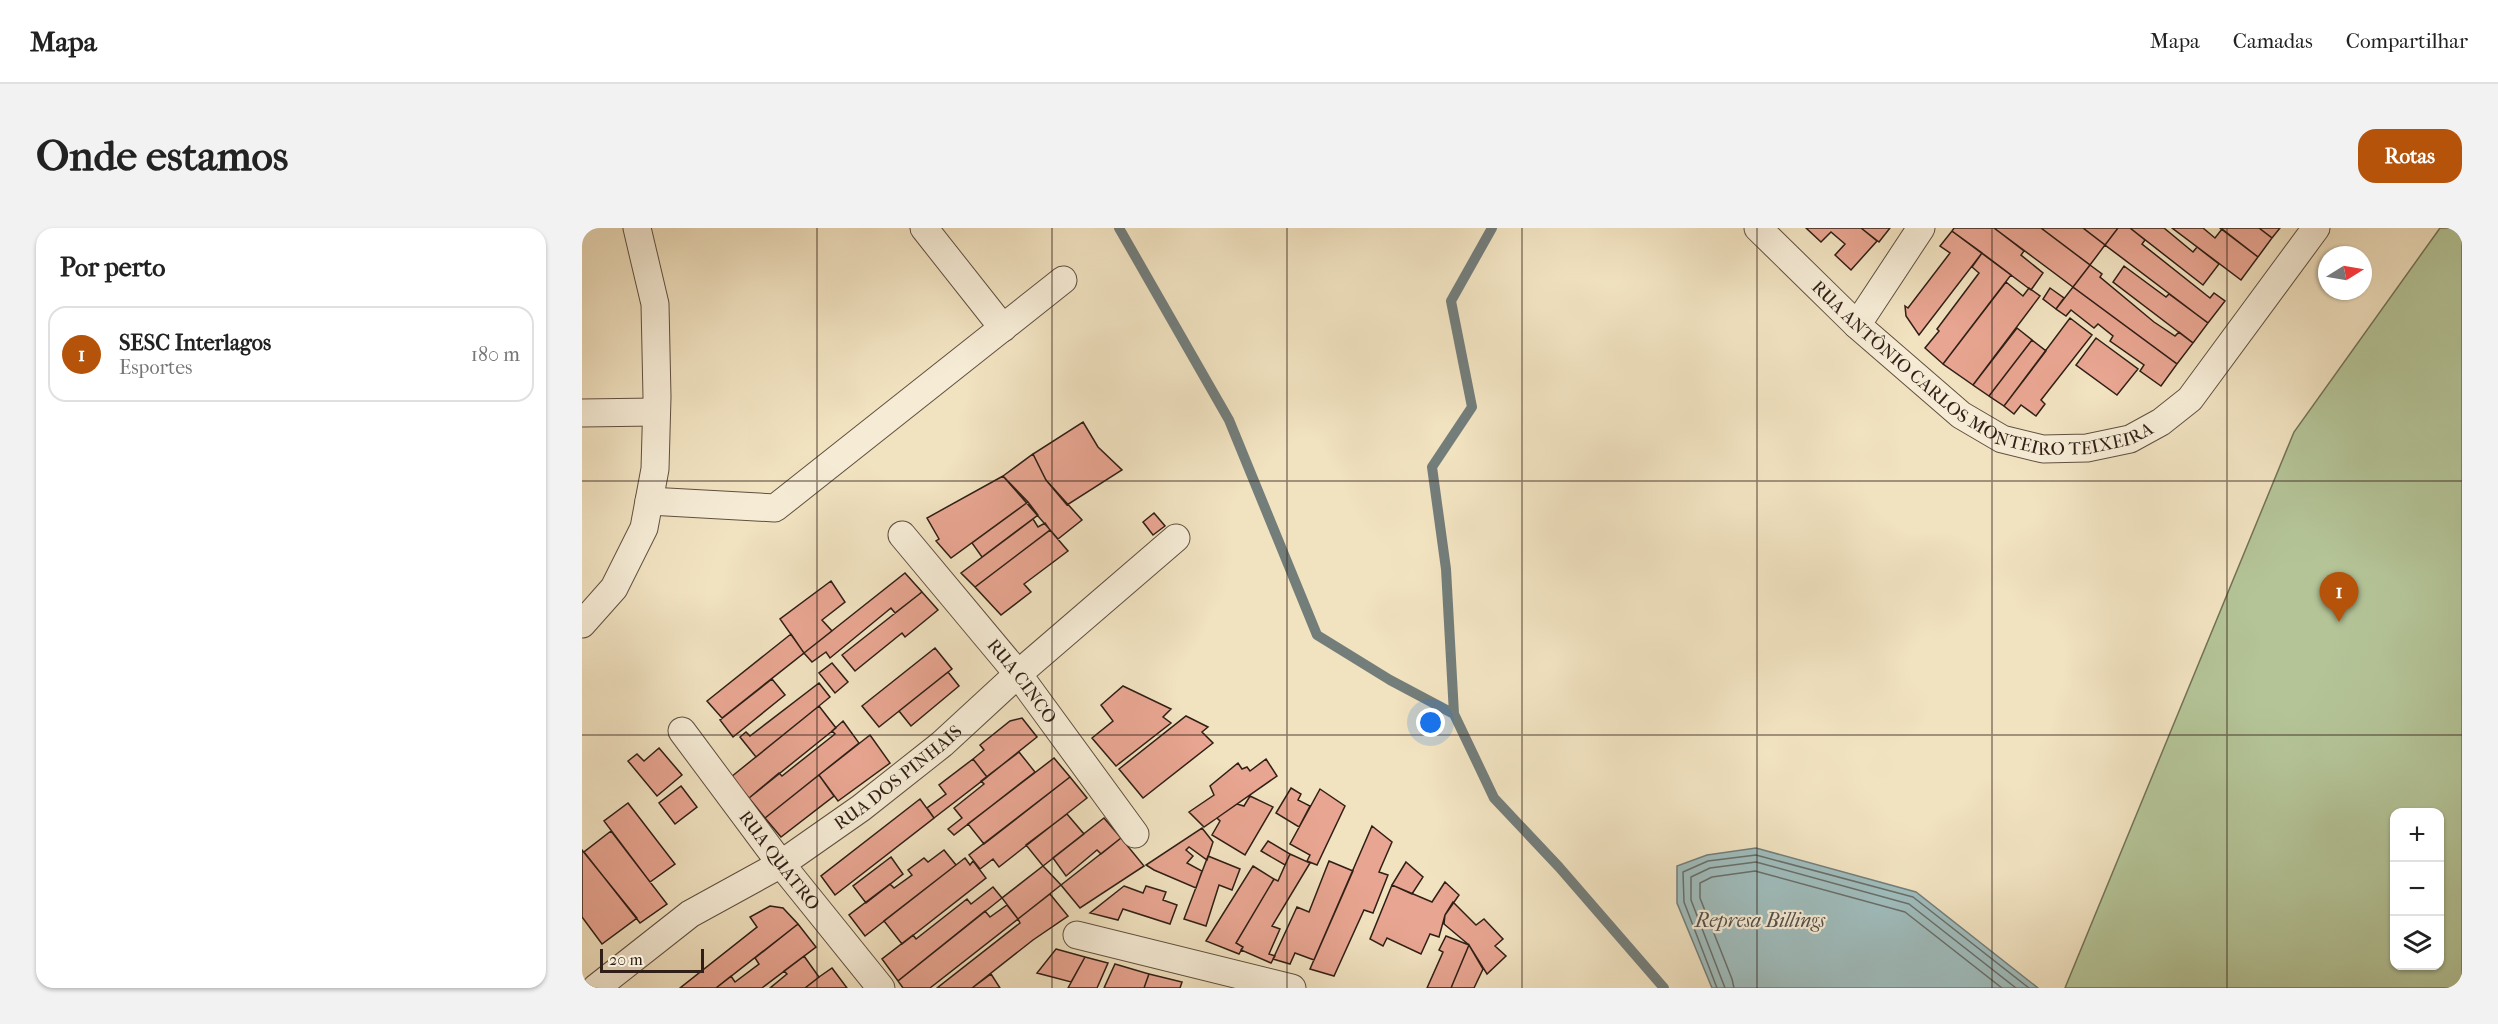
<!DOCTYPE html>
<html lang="pt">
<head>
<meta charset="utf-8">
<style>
  body { margin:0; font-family:"IM FELL French Canon",serif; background:#f2f2f2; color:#222 }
  .controls { position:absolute; right:18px; bottom:18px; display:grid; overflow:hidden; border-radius:12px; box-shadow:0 2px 4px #0004 }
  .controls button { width:54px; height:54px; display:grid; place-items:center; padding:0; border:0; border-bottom:2px solid #e0e0e0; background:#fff; color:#222; font:30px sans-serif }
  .compass { position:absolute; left:1736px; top:18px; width:54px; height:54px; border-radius:50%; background:#fff; box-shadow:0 2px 4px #0004; rotate:79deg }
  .scale { position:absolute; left:18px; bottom:15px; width:104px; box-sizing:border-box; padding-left:6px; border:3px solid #301f16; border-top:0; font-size:16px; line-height:21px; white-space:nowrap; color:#301f16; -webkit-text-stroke:4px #f6ecd6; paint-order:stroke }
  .you { position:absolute; left:849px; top:495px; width:21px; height:21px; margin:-15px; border:4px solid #fff; border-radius:50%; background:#1a73e8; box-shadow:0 0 0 9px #1a73e833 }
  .badge { display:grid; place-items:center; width:39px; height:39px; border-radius:50%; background:#b45309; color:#fff; font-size:20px; font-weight:700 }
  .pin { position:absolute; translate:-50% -50px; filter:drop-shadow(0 2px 3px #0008) }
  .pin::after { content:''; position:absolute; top:32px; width:21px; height:18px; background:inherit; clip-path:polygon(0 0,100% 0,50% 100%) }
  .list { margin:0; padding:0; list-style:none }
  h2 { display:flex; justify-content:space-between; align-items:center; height:78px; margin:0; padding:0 24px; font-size:26px }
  h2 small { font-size:20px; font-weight:400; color:#767676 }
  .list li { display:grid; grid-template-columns:39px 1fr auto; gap:18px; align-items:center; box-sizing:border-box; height:96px; margin:0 12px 12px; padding:0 12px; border:2px solid #e0e0e0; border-radius:18px }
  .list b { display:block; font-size:22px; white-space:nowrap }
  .list p { margin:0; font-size:20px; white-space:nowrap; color:#767676 }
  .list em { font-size:20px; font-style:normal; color:#767676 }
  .icon { flex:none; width:33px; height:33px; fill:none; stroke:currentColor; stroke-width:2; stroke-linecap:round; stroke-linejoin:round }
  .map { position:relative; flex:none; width:1880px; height:760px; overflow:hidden; border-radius:18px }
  header { display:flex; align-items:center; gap:36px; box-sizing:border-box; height:84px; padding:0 30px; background:#fff; border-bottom:2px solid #e0e0e0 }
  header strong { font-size:28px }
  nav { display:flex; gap:33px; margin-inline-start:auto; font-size:21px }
  .intro { display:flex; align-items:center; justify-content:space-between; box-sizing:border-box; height:144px; padding:0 36px }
  h1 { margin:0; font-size:42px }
  .button { padding:15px 27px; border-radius:18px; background:#b45309; color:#fff; font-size:21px; font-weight:700 }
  main { display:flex; gap:36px; padding:0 36px }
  aside { flex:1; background:#fff; border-radius:18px; box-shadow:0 2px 4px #0004 }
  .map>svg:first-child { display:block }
  .green { fill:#b4c497; stroke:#727256; stroke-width:1.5; fill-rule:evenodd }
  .water { fill:#9fbcbc; stroke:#737d7a; stroke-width:1.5 }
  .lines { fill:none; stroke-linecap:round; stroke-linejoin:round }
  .shore { stroke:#686e69; stroke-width:1.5 }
  .stream { stroke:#737d7a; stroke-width:10 }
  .building { fill:#e8a591; stroke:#301f16; stroke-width:1.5 }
  .street-casing { stroke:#605040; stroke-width:29 }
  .street { stroke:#f6ecd6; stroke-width:27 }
  .grid { fill:none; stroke:#301f16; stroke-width:1.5; stroke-opacity:0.55 }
  .labels { text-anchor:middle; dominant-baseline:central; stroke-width:4.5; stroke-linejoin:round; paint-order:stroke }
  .street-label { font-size:18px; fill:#301f16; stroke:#f6ecd6 }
  .water-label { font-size:20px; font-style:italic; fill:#514e48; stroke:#f6ecd6 }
</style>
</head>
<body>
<header>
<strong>Mapa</strong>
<nav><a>Mapa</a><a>Camadas</a><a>Compartilhar</a></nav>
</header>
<div class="intro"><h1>Onde estamos</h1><a class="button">Rotas</a></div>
<main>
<aside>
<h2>Por perto<small></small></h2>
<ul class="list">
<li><span class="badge">1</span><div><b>SESC Interlagos</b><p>Esportes</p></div><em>180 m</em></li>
</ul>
</aside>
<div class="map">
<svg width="1880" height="760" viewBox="0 0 1880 760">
  <rect width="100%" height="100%" fill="#f1e2c0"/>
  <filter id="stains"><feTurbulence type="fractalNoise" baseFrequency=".00333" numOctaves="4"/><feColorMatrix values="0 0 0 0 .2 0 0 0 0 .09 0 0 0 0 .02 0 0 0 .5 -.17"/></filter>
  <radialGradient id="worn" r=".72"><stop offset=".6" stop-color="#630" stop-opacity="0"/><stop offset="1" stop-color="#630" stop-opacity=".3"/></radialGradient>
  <path class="green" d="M 1858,0 L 1880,0 L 1880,760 L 1483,760 L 1712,204 ZM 1812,584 L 1858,584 L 1858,738 L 1812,738 Z"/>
  <path class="water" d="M 1174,620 L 1334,664 L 1456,760 L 1130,760 L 1095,675 L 1095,638 L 1125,627 Z"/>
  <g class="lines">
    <path class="shore" d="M 1135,760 L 1102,674 L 1101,644 L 1126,633 L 1174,627 L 1331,669 L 1447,760
      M 1143,760 L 1109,672 L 1109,649 L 1128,640 L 1174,634 L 1327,676 L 1434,760
      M 1152,760 L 1150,751 L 1118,670 L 1118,655 L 1130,649 L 1173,643 L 1323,684 L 1420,760"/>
    <path class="stream" d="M 537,0 L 647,192 L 735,407 L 808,452 L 872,486 L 912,570 L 977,639 L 1082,760
      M 872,486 L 864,341 L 850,239 L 890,179 L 869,73 L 910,0"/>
  </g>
  <path class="building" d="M 1224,0 L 1279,0 L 1295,13 L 1269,42 L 1253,27 L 1263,16 L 1249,4 L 1239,14 Z
    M 1279,0 L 1308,0 L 1297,14 Z
    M 1372,0 L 1412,0 L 1442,23 L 1439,27 L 1461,45 L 1449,62 L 1370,3 Z
    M 1412,0 L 1459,0 L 1508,37 L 1491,59 Z
    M 1459,0 L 1501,0 L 1523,17 L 1508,37 Z
    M 1501,0 L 1536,0 L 1523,17 Z
    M 1536,0 L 1548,0 L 1563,12 L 1560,16 L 1628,70 L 1632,65 L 1643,73 L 1626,95 L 1523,17 Z
    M 1548,0 L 1582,0 L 1611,24 L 1615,19 L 1637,36 L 1621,57 Z
    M 1590,0 L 1621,0 L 1633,10 L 1640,1 L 1676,29 L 1659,52 Z
    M 1638,0 L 1677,0 L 1690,10 L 1676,29 Z
    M 1677,0 L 1698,0 L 1690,10 Z
    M 1370,3 L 1400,25 L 1337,107 L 1324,88 L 1323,78 L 1326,80 L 1368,25 L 1358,18 Z
    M 1400,25 L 1429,47 L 1361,136 L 1343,120 L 1357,103 L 1355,101 L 1397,45 L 1390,39 Z
    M 1508,37 L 1520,46 L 1518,49 L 1572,94 L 1593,108 L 1597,104 L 1611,115 L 1595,136 L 1491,59 Z
    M 1542,38 L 1584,69 L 1587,66 L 1626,95 L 1611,115 L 1531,54 Z
    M 1424,54 L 1441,68 L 1447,60 L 1458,68 L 1391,157 L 1361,136 Z
    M 1491,59 L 1595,136 L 1579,158 L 1558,143 L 1562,137 L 1528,113 L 1531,108 L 1516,96 L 1512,100 L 1489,82 L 1484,88 L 1474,81 Z
    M 1468,60 L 1482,70 L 1474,81 L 1461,71 Z
    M 1488,90 L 1510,107 L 1459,172 L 1463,176 L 1454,188 L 1439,177 L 1432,186 L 1422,178 Z
    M 1435,100 L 1450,112 L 1407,168 L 1391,157 Z
    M 1514,110 L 1556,141 L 1535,167 L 1494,137 Z
    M 1450,112 L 1464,123 L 1422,178 L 1407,168 Z
    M 501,194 L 516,219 L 540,242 L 485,277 L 464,252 L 451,226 Z
    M 451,226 L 464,252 L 500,292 L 476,311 L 421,248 Z
    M 421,248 L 446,274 L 369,330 L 354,313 L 357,311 L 345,290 Z
    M 446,274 L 456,287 L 400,329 L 390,315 Z
    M 572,285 L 583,298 L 571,307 L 561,294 Z
    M 451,291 L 456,299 L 463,295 L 468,302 L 393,359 L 379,345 Z
    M 468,302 L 486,323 L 442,356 L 449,364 L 419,387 L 393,359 Z
    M 323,345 L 340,364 L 313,385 L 309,380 L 248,430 L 244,424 L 230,434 L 222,425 Z
    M 249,353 L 263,374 L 240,392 L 250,403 L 222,425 L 198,391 Z
    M 340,364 L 356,382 L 323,409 L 320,405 L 273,443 L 260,427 Z
    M 209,406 L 222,425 L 140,490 L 125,473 Z
    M 353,420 L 370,441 L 297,499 L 280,478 Z
    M 250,435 L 266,454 L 253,465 L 237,445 Z
    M 366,444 L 377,458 L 329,498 L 317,483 Z
    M 190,451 L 203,467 L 151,509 L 138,492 Z
    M 237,455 L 248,469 L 174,529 L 158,509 L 164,504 L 168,508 Z
    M 541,458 L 589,481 L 581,489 L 589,495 L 534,538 L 510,510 L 531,493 L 519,477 Z
    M 237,478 L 254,500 L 167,570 L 149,549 Z
    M 604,488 L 626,499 L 620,504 L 631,515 L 561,570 L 537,541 Z
    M 440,490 L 455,509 L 405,549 L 391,531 L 402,522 L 398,517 L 428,493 Z
    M 261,493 L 277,515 L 183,590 L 167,570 L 197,545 L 200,548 L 253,506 L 250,503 Z
    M 288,507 L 308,535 L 256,573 L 237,547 Z
    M 77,520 L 100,547 L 75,568 L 46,533 L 55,526 L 62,533 Z
    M 437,524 L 453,544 L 372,607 L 366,601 L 380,590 L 372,580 L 402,556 L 399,553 Z
    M 472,530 L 488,549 L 402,616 L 386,596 Z
    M 391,531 L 405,549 L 352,590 L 345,580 L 364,566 L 357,557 Z
    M 684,531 L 695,548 L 635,590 L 622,599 L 607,584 L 632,567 L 628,558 L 656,535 L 660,541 L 665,539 L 668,543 Z
    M 237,547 L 252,568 L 199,609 L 183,590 Z
    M 488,549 L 505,570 L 417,639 L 411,631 L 398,641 L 387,627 Z
    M 99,558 L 115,579 L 93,596 L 77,575 Z
    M 709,560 L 719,566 L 716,572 L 728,578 L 717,599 L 694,585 Z
    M 738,561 L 763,578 L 735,637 L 725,633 L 728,627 L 708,616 Z
    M 668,568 L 691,579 L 663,627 L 630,607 L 638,593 L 635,590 L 655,576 L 662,578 Z
    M 338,571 L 352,590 L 253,667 L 239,648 Z
    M 46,575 L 93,636 L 68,654 L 22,593 Z
    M 485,586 L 502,606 L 461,638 L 444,617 Z
    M 522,590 L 539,610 L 519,626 L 515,622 L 484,648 L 471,630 Z
    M 790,598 L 810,614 L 797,644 L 806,647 L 791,685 L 782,682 L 752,748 L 728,741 Z
    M 620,600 L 631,614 L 625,632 L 607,619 L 604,622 L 611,628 L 605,635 L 620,643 L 614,660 L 572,642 L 564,637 Z
    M 29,603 L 85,676 L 58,695 L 2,624 Z
    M 539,610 L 562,638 L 498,680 L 479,657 Z
    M 686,613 L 708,626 L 703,637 L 679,623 Z
    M 0,622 L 55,690 L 20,716 L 0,689 Z
    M 362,622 L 374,637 L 283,708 L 267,687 L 308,656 L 312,660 L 330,647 L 326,642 L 342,630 L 346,634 Z
    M 708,626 L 728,635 L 690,698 L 698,701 L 687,726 L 693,728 L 689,735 L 659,722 L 661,719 L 654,715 L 692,651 L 696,653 Z
    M 626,628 L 658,641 L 650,662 L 637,657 L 624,698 L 602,691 Z
    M 309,629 L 321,646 L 284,675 L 271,658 Z
    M 383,630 L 388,637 L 391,633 L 404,650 L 320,716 L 302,693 Z
    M 747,633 L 771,643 L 732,732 L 713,725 L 708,736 L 691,731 L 715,679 L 727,684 Z
    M 824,634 L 841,649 L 830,666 L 810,657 Z
    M 461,638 L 479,657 L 436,691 L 420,670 Z
    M 671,638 L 692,651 L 654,715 L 661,719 L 657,726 L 624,713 Z
    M 863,654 L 877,667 L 863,687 L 857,709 L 848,706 L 839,726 L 805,710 L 801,718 L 788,711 L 810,657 L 850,674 Z
    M 542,658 L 561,665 L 564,658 L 584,664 L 581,672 L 595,677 L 588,696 L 541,681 L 536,692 L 508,685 Z
    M 411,659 L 420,670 L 316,753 L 300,731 L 331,707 L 334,711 L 385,671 L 389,676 Z
    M 468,666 L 486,688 L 451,712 L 390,760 L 355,760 L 438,695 L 436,691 Z
    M 871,674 L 894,697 L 902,691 L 921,711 L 913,718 L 924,728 L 905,746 L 887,717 L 862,696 L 863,687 Z
    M 425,677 L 436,691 L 348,760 L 321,760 L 316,753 L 403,683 L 408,689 Z
    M 188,678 L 201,680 L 216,696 L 134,760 L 98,760 L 175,699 L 168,689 Z
    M 216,696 L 234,719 L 180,760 L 134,760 L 149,748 L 153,754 L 177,736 L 173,730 Z
    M 864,708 L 887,717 L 869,760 L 845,760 L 861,724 L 857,722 Z
    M 887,717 L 901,741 L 892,760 L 869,760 Z
    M 474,721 L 503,729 L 489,754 L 455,745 Z
    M 222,728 L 237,749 L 223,760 L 188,760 L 205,746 L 202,743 Z
    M 503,729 L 526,735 L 515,760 L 486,760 Z
    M 533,736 L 567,746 L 562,760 L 522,760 Z
    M 250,740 L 265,760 L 223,760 L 237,749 Z
    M 409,746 L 418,760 L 390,760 Z
    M 567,746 L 600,754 L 598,760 L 562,760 Z"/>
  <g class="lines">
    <g class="street-casing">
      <g id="street">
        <path d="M 342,0 L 421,100"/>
        <path id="s1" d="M 1176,0 L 1275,97 L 1379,187 L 1420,211 L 1461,221 L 1505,220 L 1548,211 L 1579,194 L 1608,171 L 1734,0"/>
        <path d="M 1275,97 L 1339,0"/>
        <path d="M 0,185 L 74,184"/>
        <path d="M 67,273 L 193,280 L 481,52"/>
        <path id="s2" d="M 320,307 L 436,446 L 553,606"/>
        <path d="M 0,396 L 32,360 L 62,300 L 73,241 L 75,169 L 73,76 L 55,0"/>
        <path id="s3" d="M 100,503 L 199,636 L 299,760"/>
        <path d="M 495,707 L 710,760"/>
        <path id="s4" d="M 14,760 L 108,686 L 199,636 L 279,580 L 360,516 L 436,446 L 594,310"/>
      </g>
    </g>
    <use href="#street" class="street"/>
  </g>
  <path class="grid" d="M 235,0 L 235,760M 470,0 L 470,760M 705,0 L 705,760M 940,0 L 940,760M 1175,0 L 1175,760M 1410,0 L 1410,760M 1645,0 L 1645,760M 0,253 L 1880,253M 0,507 L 1880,507"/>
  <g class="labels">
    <g class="street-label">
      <text stroke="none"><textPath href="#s1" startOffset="279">RUA ANTÔNIO CARLOS MONTEIRO TEIXEIRA</textPath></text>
      <text stroke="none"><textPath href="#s2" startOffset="189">RUA CINCO</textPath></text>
      <text stroke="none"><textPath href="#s4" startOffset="369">RUA DOS PINHAIS</textPath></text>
      <text stroke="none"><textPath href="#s3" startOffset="162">RUA QUATRO</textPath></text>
    </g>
    <g class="water-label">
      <text x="1178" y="692">Represa Billings</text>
    </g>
  </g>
  <rect width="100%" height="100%" filter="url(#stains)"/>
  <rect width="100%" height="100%" fill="url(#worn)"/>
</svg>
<div class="controls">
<button>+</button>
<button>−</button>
<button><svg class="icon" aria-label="layers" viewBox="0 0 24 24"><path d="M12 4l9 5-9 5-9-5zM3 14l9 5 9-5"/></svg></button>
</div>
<svg class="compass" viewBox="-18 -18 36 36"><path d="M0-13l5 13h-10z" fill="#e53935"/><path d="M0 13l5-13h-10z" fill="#767676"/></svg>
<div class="scale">20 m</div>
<div class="you"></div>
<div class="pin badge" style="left:1757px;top:394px">1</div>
</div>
</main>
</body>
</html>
